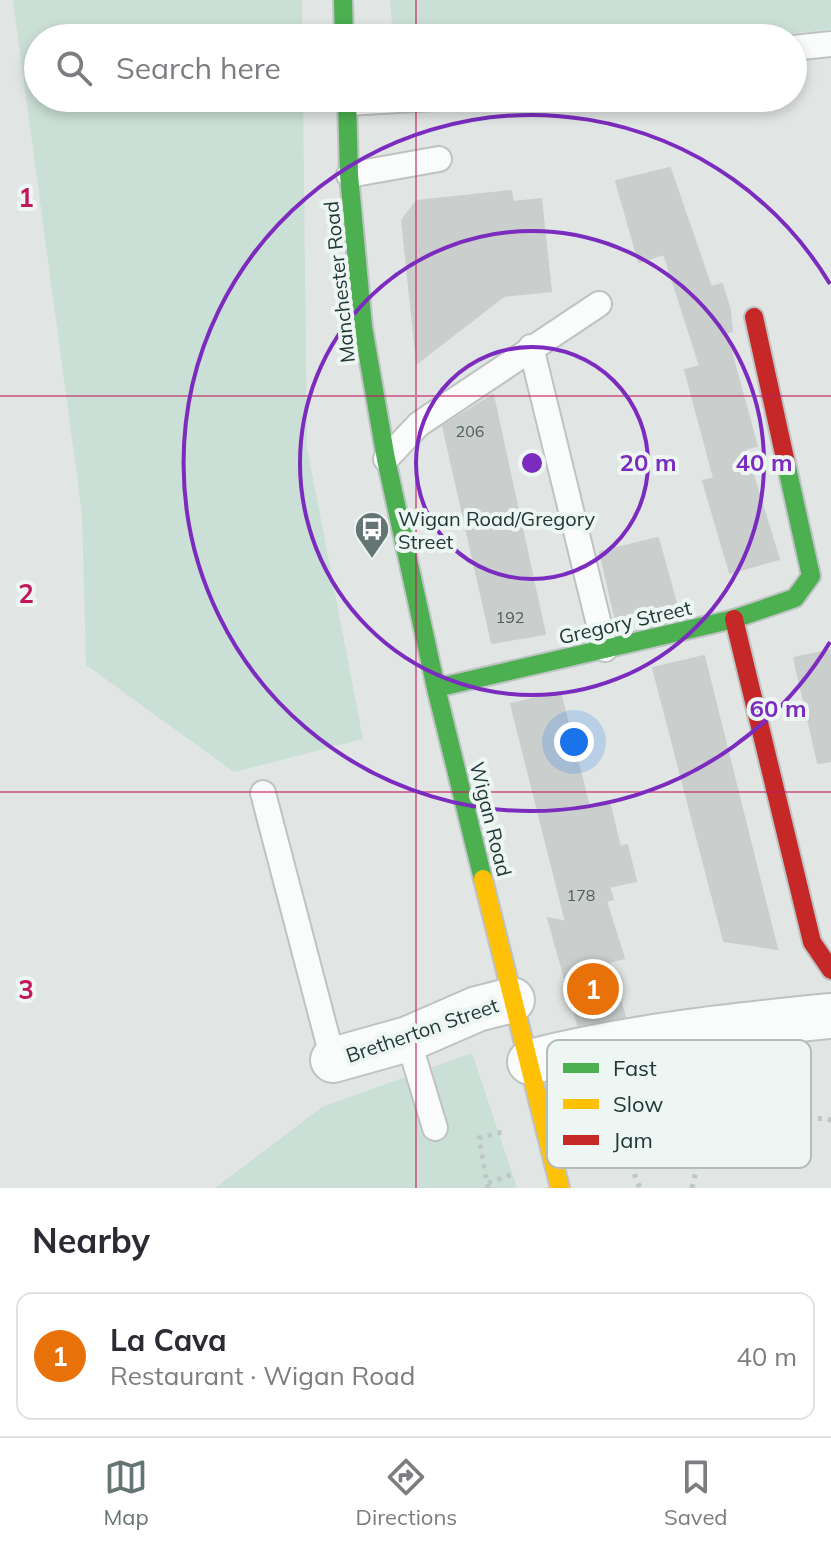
<!DOCTYPE html>
<html lang="en">
<head>
<meta charset="utf-8">
<style>
  body { margin:0; font-family:Mulish,sans-serif; background:#f7f7f7; color:#2b2b33 }
  .you { position:absolute; left:574px; top:742px; width:28px; height:28px; margin:-20px; border:6px solid #fff; border-radius:50%; background:#1a73e8; box-shadow:0 0 0 12px #1a73e833 }
  .badge { display:grid; place-items:center; width:52px; height:52px; border-radius:50%; background:#647573; color:#fff; font-size:26px; font-weight:700 }
  .pin { position:absolute; translate:-50% -50%; border:4px solid #fff; box-shadow:0 2px 8px #0006 }
  .list { margin:0; padding:0; list-style:none }
  h2 { display:flex; justify-content:space-between; align-items:center; height:104px; margin:0; padding:0 32px; font-size:34px }
  h2 small { font-size:26px; font-weight:400; color:#7c7c81 }
  .list li { display:grid; grid-template-columns:52px 1fr auto; gap:24px; align-items:center; box-sizing:border-box; height:128px; margin:0 16px 16px; padding:0 16px; border:2px solid #e1e1e2; border-radius:16px }
  .list b { display:block; font-size:30px; white-space:nowrap }
  .list p { margin:0; font-size:26px; white-space:nowrap; color:#7c7c81 }
  .list em { font-size:26px; font-style:normal; color:#7c7c81 }
  .icon { flex:none; width:44px; height:44px; fill:none; stroke:currentColor; stroke-width:2; stroke-linecap:round; stroke-linejoin:round }
  .map { position:relative; flex:none; width:831px; height:1188px; overflow:hidden }
  .search { position:absolute; background:#fff; box-shadow:0 4px 12px #0003; left:24px; right:24px; top:24px; height:88px; display:flex; align-items:center; gap:20px; box-sizing:border-box; padding:0 28px; border-radius:44px; color:#7c7c81; font-size:30px }
  .sheet { height:248px; background:#fff }
  nav { display:flex; justify-content:space-around; align-items:center; box-sizing:border-box; height:112px; border-top:2px solid #e1e1e2; background:#fff; font-size:22px; color:#7c7c81 }
  nav a { display:grid; justify-items:center; gap:4px }
  nav .on { color:#647573 }
  .map>svg:first-child { display:block }
  .green { fill:#cadfd5 }
  .building { fill:#cacfce; stroke:#cacfce; stroke-width:2 }
  .lines { fill:none; stroke-linecap:round; stroke-linejoin:round }
  .lane-casing { stroke:#bec3c2; stroke-width:28 }
  .street-casing { stroke:#bec3c2; stroke-width:48 }
  .fast-casing { stroke:#bdc4c3; stroke-width:22 }
  .slow-casing { stroke:#bdc4c3; stroke-width:22 }
  .jam-casing { stroke:#bdc4c3; stroke-width:22 }
  .path { stroke:#bfc7c6; stroke-width:5; stroke-dasharray:4 6; stroke-linecap:butt }
  .lane { stroke:#fafbfb; stroke-width:24 }
  .street { stroke:#fafbfb; stroke-width:44 }
  .fast { stroke:#4caf50; stroke-width:18 }
  .slow { stroke:#ffc107; stroke-width:18 }
  .jam { stroke:#c62828; stroke-width:18 }
  .grid { fill:none; stroke:#c2185b; stroke-width:2; stroke-opacity:0.55 }
  .ring { fill:none; stroke:#7b2cbf; stroke-width:4 }
  .labels { text-anchor:middle; dominant-baseline:central; stroke-width:8; stroke-linejoin:round; paint-order:stroke }
  .number-label { font-size:16px; fill:#4b5e5d }
  .street-label { font-size:20px; fill:#203836; stroke:#eef6f4 }
  .poi-label { font-size:20px; fill:#203836; stroke:#eef6f4; text-anchor:start }
  .key { fill:#eef6f4; stroke:#b0bdbb; stroke-width:2 }
  .key-label { font-size:22px; fill:#203836 }
  .grid-label { font-size:26px; text-anchor:middle; font-weight:bold; fill:#c2185b; stroke:#eef6f4; stroke-width:8; stroke-linejoin:round; paint-order:stroke }
  .centre { fill:#7b2cbf; stroke:#eef6f4; stroke-width:4 }
  .ring-label { font-size:24px; text-anchor:middle; font-weight:bold; fill:#7b2cbf; stroke:#eef6f4; stroke-width:8; stroke-linejoin:round; paint-order:stroke }
</style>
</head>
<body>
<div class="map">
<svg width="831" height="1188" viewBox="0 0 831 1188">
  <rect width="100%" height="100%" fill="#e1e6e5"/>
  <path class="green" d="M 13,0 L 302,0 L 302,38 L 38,38 L 38,98 L 303,98 L 307,447 L 363,739 L 234,772 L 86,665 L 82,514 Z
    M 390,0 L 831,0 L 831,29 L 752,38 L 393,38 Z
    M 472,1053 L 517,1188 L 215,1188 L 322,1107 Z"/>
  <path class="building" d="M 670,168 L 711,287 L 722,284 L 730,310 L 732,331 L 726,333 L 757,446 L 745,449 L 779,559 L 730,573 L 703,481 L 714,478 L 685,370 L 700,366 L 664,254 L 639,262 L 616,181 Z
    M 511,191 L 513,202 L 541,199 L 551,291 L 504,296 L 417,363 L 402,220 L 417,201 Z
    M 493,395 L 545,634 L 492,643 L 443,426 Z
    M 658,538 L 677,606 L 616,621 L 600,552 Z
    M 831,650 L 831,761 L 818,763 L 794,658 Z
    M 704,656 L 777,949 L 724,941 L 653,668 Z
    M 560,692 L 589,806 L 609,801 L 620,847 L 627,845 L 636,881 L 609,887 L 613,899 L 606,901 L 624,958 L 609,962 L 625,1017 L 578,1025 L 548,918 L 566,922 L 511,704 Z"/>
  <g class="lines">
    <g class="lane-casing">
      <path id="lane" d="M 793,48 L 831,44
        M 347,103 L 433,98
        M 349,175 L 439,159
        M 531,347 L 605,649
        M 386,459 L 419,424 L 599,304
        M 263,793 L 333,1060
        M 408,1039 L 435,1128"/>
    </g>
    <g class="street-casing">
      <path id="street" d="M 333,1060 L 408,1039 L 477,1009 L 512,1000
        M 530,1062 C 628,1037 730,1026 831,1016"/>
    </g>
    <g class="fast-casing">
      <path id="fast" d="M 343,0 L 344,38
        M 347,98 L 349,175 L 363,327 L 386,459 L 436,688 L 483,879
        M 436,688 L 734,619 L 795,598 L 811,576 L 786,463"/>
    </g>
    <g class="slow-casing">
      <path id="slow" d="M 483,879 L 560,1188"/>
    </g>
    <g class="jam-casing">
      <path id="jam" d="M 754,317 L 786,463
        M 734,619 L 812,942 L 831,970"/>
    </g>
    <path class="path" d="M 581,1112 L 605,1105 L 640,1188
      M 592,1152 L 621,1144
      M 488,1183 L 513,1174
      M 488,1188 L 479,1138 L 506,1131
      M 692,1188 L 705,1133 L 722,1112 L 759,1110 L 831,1120"/>
    <use href="#lane" class="lane"/>
    <use href="#street" class="street"/>
    <use href="#fast" class="fast"/>
    <use href="#slow" class="slow"/>
    <use href="#jam" class="jam"/>
  </g>
  <path class="grid" d="M 416,0 L 416,38M 416,98 L 416,1188M 0,396 L 831,396M 0,792 L 831,792"/>
  <g class="ring">
    <circle cx="532" cy="463" r="116"/>
    <circle cx="532" cy="463" r="232"/>
    <path d="M830 642A348 348 0 1 1 830 284"/>
  </g>
  <defs>
    <g id="bus-pin" transform="scale(1.8)"><path d="M0 17L-7.5 6A9.5 9.5 0 1 1 7.5 6Z" fill="#647573" stroke="#eef6f4"/><path d="M-5-6H5V4H4V6H2V4H-2V6H-4V4H-5ZM-3.5-4V0h7V-4ZM-3.5 1.2v1.5H-2V1.2ZM2 1.2v1.5H3.5V1.2Z" fill="#fff"/></g>
  </defs>
  <g fill-rule="evenodd">
    <use href="#bus-pin" x="372" y="529"/>
  </g>
  <g class="labels">
    <g class="number-label">
      <text x="470" y="431">206</text>
      <text x="510" y="617">192</text>
      <text x="581" y="895">178</text>
    </g>
    <g class="street-label">
      <text transform="translate(339 282) rotate(-96)">Manchester Road</text>
      <text transform="translate(625 622) rotate(-13)">Gregory Street</text>
      <text transform="translate(491 819) rotate(76)">Wigan Road</text>
      <text transform="translate(422 1030) rotate(-19)">Bretherton Street</text>
    </g>
    <g class="poi-label">
      <text x="398" y="518">Wigan Road/Gregory<tspan x="398" dy="23">Street</tspan></text>
    </g>
  </g>
  <rect x="547" y="1040" width="264" height="128" rx="12" class="key"/>
  <rect x="563" y="1063" width="36" height="10" fill="#4caf50"/>
  <rect x="563" y="1099" width="36" height="10" fill="#ffc107"/>
  <rect x="563" y="1135" width="36" height="10" fill="#c62828"/>
  <g class="key-label">
    <text x="613" y="1076">Fast</text>
    <text x="613" y="1112">Slow</text>
    <text x="613" y="1148">Jam</text>
  </g>
  <g class="grid-label">
    <text x="26" y="207">1</text>
    <text x="26" y="603">2</text>
    <text x="26" y="999">3</text>
  </g>
  <circle cx="532" cy="463" r="12" class="centre"/>
  <g class="ring-label">
    <text x="648" y="471">20 m</text>
    <text x="764" y="471">40 m</text>
    <text x="778" y="717">60 m</text>
  </g>
</svg>
<div class="you"></div>
<div class="pin badge" style="left:593px;top:989px;background:#e8710a">1</div>
<div class="search"><svg class="icon" aria-label="search" viewBox="0 0 24 24"><circle cx="10" cy="10" r="6"/><path d="M15 15l6 6"/></svg>Search here</div>
</div>
<section class="sheet">
<h2>Nearby<small></small></h2>
<ul class="list">
<li><span class="badge" style="background:#e8710a">1</span><div><b>La Cava</b><p>Restaurant · Wigan Road</p></div><em>40 m</em></li>
</ul>
</section>
<nav>
<a class="on"><svg class="icon" aria-label="map" viewBox="0 0 24 24"><path d="M3 6l6-2 6 2 6-2v14l-6 2-6-2-6 2zM9 4v14M15 6v14"/></svg>Map</a>
<a><svg class="icon" aria-label="directions" viewBox="0 0 24 24"><path d="M12 3l9 9-9 9-9-9zM9 14v-3h6M13 9l2 2-2 2"/></svg>Directions</a>
<a><svg class="icon" aria-label="saved" viewBox="0 0 24 24"><path d="M7 4h10v16l-5-4-5 4z"/></svg>Saved</a>
</nav>
</body>
</html>
